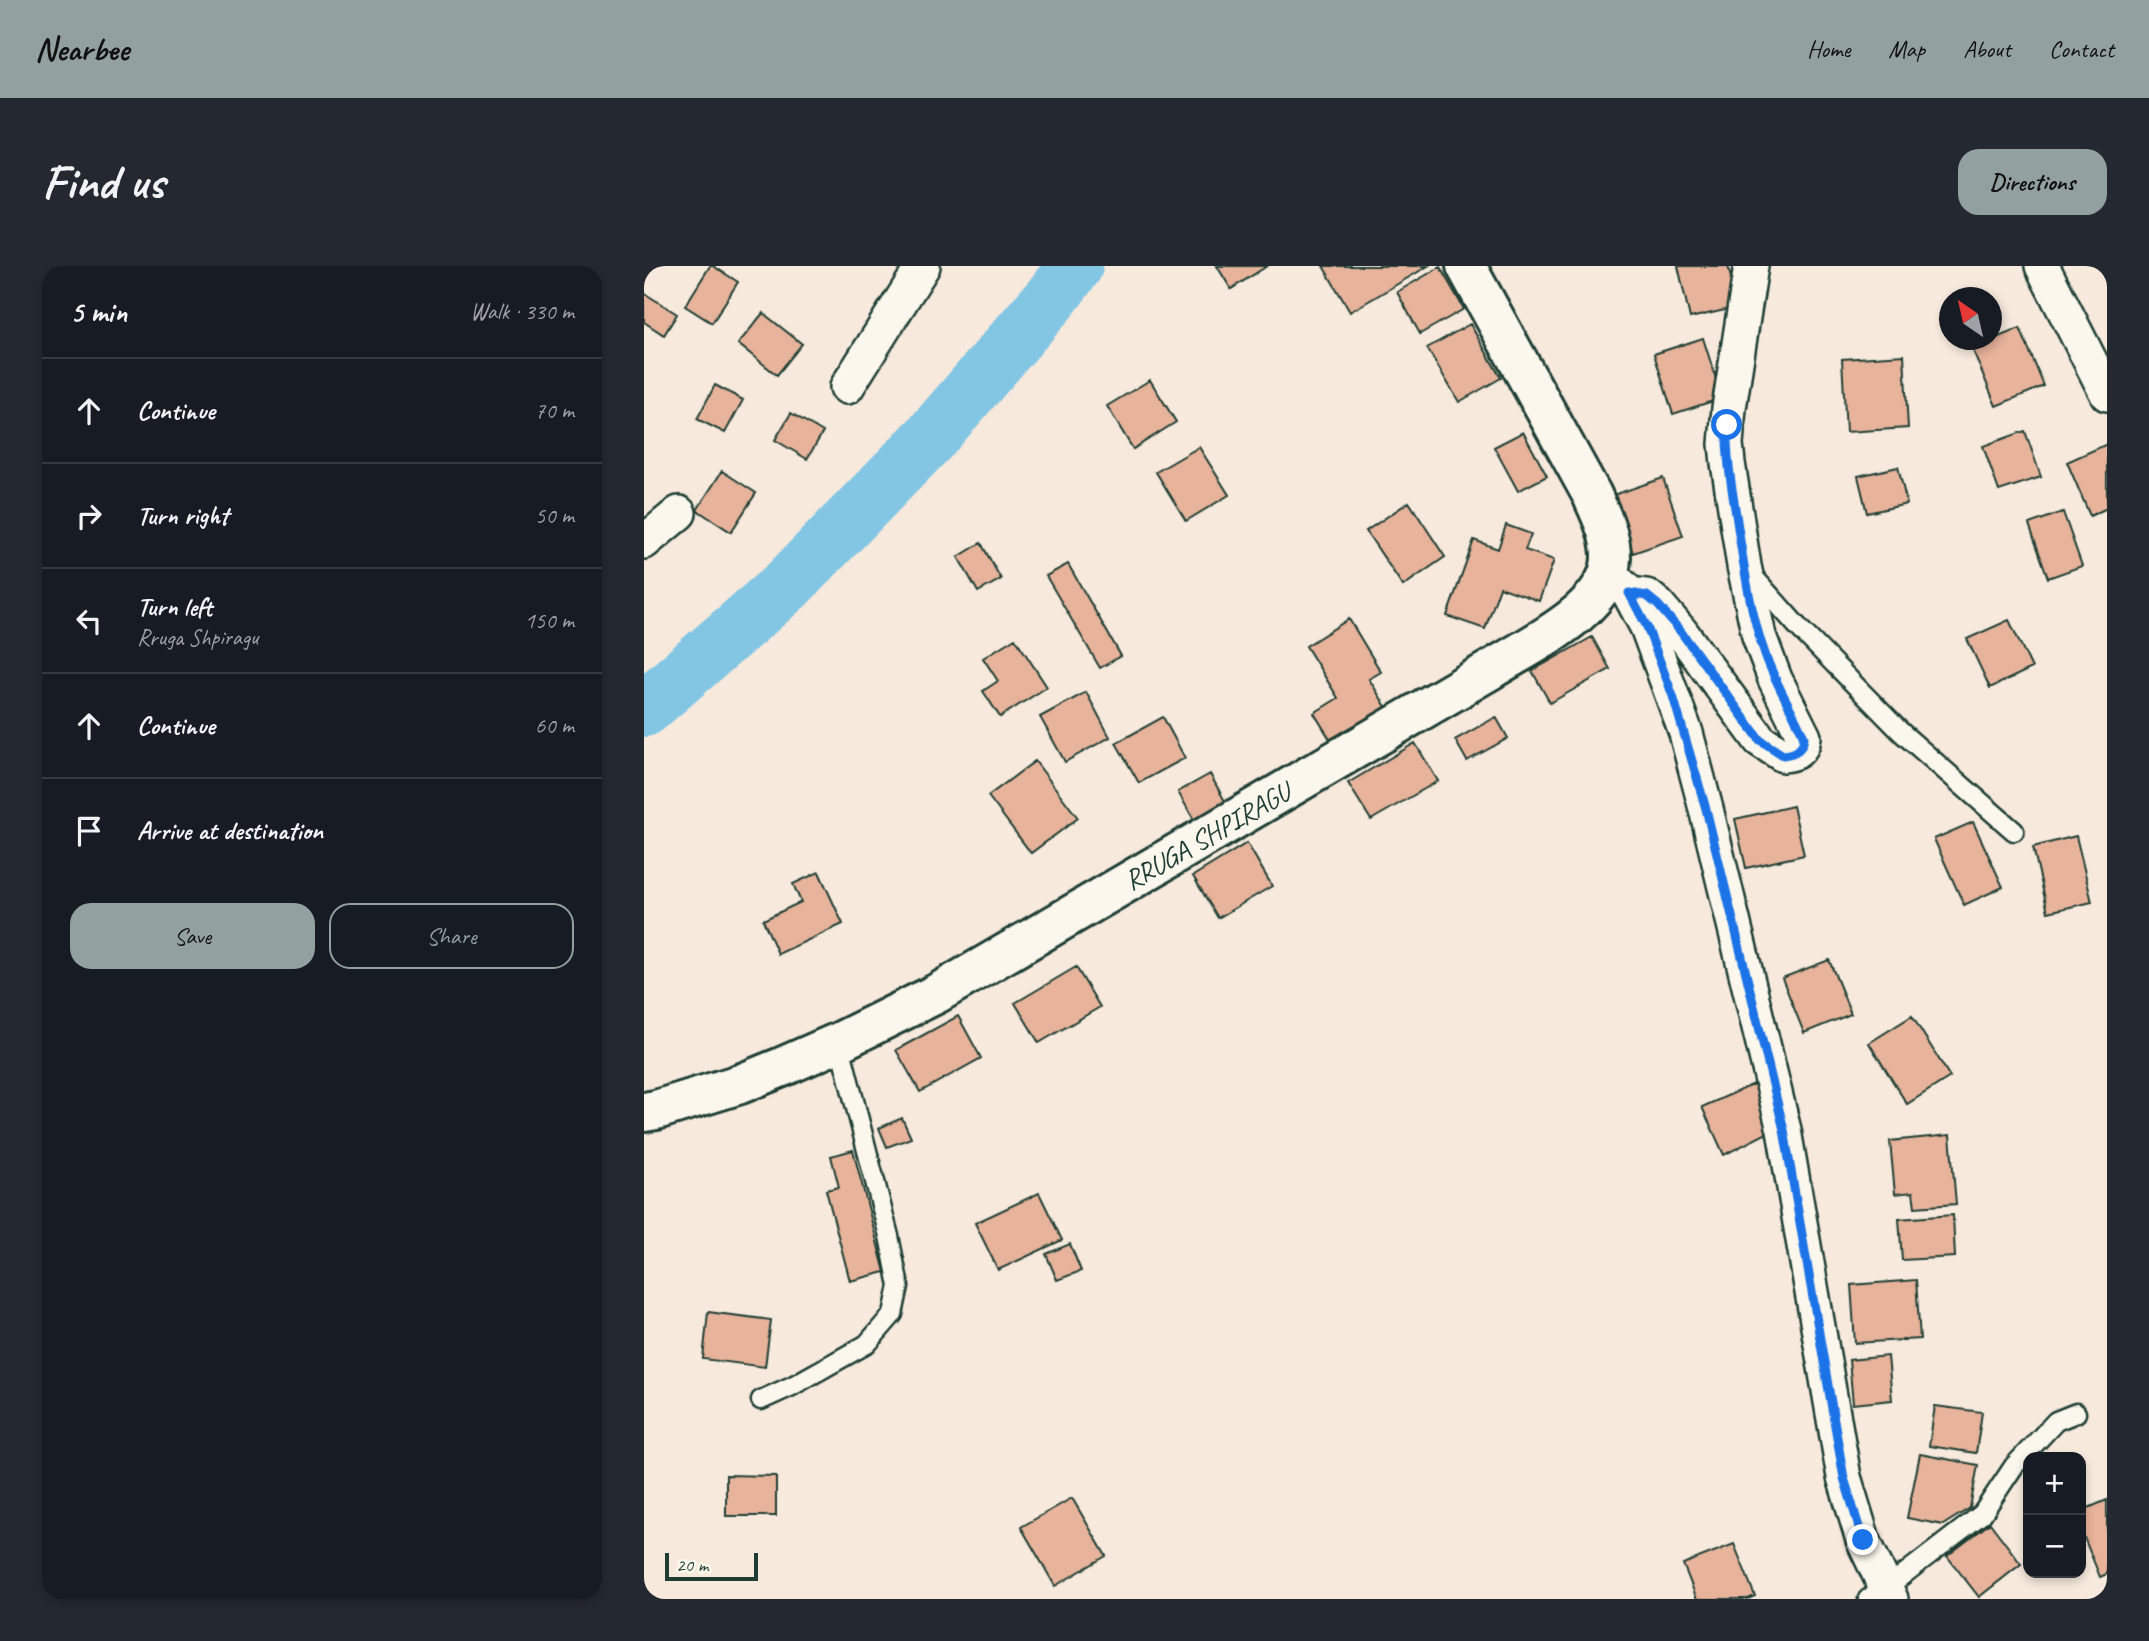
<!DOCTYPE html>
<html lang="en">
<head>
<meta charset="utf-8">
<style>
  body { margin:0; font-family:Caveat,sans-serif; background:#242831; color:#f1f3f6 }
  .controls { position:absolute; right:21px; bottom:21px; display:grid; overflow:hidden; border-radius:14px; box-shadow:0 4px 10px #0003 }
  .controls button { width:63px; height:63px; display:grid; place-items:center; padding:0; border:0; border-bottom:2px solid #363941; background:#171b24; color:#f1f3f6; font:35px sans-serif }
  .compass { position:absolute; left:1295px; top:21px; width:63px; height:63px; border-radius:50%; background:#171b24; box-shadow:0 4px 10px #0003; rotate:326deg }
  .scale { position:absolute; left:21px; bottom:18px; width:93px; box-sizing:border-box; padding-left:7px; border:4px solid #1f3d34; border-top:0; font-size:19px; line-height:24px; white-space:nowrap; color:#1f3d34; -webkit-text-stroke:5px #fbf7ec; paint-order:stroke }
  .stop { position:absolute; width:21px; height:21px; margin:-16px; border:5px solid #1a73e8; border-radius:50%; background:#fff }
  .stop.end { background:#1a73e8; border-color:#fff; box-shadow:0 2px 7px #0008 }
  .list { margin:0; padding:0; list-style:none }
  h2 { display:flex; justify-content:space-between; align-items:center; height:91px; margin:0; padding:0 28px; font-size:30px }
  h2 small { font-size:23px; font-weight:400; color:#9ea1a6 }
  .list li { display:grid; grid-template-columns:46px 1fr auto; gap:21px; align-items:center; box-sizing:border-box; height:105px; padding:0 28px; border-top:2px solid #363941 }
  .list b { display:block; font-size:26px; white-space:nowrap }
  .list p { margin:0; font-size:23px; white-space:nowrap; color:#9ea1a6 }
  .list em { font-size:23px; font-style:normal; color:#9ea1a6 }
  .actions { display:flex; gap:14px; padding:21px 28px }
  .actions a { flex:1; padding:16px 0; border:2px solid #92a19f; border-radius:21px; text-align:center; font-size:24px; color:#92a19f }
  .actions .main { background:#92a19f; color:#111 }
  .icon { flex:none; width:38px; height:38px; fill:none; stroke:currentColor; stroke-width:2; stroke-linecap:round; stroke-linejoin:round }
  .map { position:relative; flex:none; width:1463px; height:1333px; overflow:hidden; border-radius:21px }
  header { display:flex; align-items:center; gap:42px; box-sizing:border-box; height:98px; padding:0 35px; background:#92a19f; color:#111 }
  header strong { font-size:33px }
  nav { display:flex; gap:38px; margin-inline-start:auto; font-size:24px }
  .intro { display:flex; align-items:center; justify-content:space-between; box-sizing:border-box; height:168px; padding:0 42px }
  h1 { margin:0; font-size:49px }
  .button { padding:18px 32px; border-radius:21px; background:#92a19f; color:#111; font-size:24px; font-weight:700 }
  main { display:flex; gap:42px; padding:0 42px }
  aside { flex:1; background:#171b24; border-radius:21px; box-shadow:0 4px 10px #0003 }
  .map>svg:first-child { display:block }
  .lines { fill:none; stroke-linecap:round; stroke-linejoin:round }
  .river { stroke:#83c6e4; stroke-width:56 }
  .building { fill:#e7b39a; stroke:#1f3d34; stroke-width:2 }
  .lane-casing { stroke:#1f3d34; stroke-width:23 }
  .street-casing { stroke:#1f3d34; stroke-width:38 }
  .secondary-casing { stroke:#1f3d34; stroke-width:44 }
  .lane { stroke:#fbf7ec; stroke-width:18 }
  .street { stroke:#fbf7ec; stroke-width:33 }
  .secondary { stroke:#fbf7ec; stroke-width:38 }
  .route { stroke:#1a73e8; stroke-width:9 }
  .labels { text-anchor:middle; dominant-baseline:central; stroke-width:6; stroke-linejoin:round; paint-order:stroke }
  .street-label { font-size:28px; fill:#1f3d34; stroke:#fbf7ec }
</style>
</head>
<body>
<header>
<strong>Nearbee</strong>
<nav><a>Home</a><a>Map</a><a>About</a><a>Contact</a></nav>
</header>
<div class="intro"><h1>Find us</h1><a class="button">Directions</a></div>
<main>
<aside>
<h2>5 min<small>Walk · 330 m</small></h2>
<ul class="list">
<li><svg class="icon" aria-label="ahead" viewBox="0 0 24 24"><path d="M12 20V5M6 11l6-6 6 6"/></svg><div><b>Continue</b></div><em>70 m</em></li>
<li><svg class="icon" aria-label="right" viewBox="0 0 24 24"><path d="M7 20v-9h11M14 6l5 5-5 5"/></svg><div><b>Turn right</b></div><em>50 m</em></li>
<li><svg class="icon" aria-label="left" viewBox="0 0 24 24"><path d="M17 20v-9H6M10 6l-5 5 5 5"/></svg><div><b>Turn left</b><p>Rruga Shpiragu</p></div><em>150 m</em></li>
<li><svg class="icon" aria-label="ahead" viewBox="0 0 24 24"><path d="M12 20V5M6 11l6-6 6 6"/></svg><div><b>Continue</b></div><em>60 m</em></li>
<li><svg class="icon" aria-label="arrive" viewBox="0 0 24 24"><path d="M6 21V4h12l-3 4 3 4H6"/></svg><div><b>Arrive at destination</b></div></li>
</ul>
<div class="actions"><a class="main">Save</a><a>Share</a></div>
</aside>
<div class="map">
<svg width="1463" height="1333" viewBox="0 0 1463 1333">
  <rect width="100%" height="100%" fill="#f7e9dc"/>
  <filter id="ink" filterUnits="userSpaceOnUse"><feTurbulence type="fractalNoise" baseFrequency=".0143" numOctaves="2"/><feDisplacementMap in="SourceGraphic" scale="14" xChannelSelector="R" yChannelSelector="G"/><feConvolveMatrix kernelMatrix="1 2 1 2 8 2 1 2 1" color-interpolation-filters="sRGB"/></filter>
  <g filter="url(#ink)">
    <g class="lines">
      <path class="river" d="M 0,443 L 143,319 L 287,171 L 407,32 L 431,0"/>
    </g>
    <path class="building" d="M 66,0 L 69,0 L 94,16 L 68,57 L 41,40 Z
      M 573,0 L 623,0 L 587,23 Z
      M 679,0 L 784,0 L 706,46 Z
      M 1034,0 L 1084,0 L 1094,41 L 1046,52 Z
      M 796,1 L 820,43 L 776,68 L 753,26 Z
      M 0,27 L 33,48 L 20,69 L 0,56 Z
      M 119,47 L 158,78 L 133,109 L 94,78 Z
      M 826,58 L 857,112 L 815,136 L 783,82 Z
      M 1376,62 L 1400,120 L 1352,140 L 1328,82 Z
      M 1059,72 L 1078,132 L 1029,148 L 1010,88 Z
      M 1260,89 L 1264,162 L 1202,166 L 1198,93 Z
      M 506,114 L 532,156 L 489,183 L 463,140 Z
      M 71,119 L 99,134 L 81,167 L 53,153 Z
      M 147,147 L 179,166 L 163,193 L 131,174 Z
      M 1381,165 L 1397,211 L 1355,225 L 1339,180 Z
      M 879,166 L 903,210 L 874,225 L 850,181 Z
      M 1463,178 L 1463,242 L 1446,250 L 1423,196 Z
      M 555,181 L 585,229 L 542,255 L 512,206 Z
      M 1254,201 L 1263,238 L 1223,247 L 1214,210 Z
      M 78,205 L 112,227 L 87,266 L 53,244 Z
      M 1019,212 L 1039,270 L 989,287 L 969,229 Z
      M 765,236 L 801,291 L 759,320 L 722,265 Z
      M 1419,246 L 1438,300 L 1404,312 L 1385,258 Z
      M 862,259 L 887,268 L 881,284 L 910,294 L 895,335 L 856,321 L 841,363 L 803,350 L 830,274 L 854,283 Z
      M 337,277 L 357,313 L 334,326 L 314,291 Z
      M 424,298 L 477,390 L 456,402 L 402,310 Z
      M 705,353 L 737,406 L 725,413 L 744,444 L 689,478 L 670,447 L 694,432 L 662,380 Z
      M 1365,354 L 1388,402 L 1346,422 L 1323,373 Z
      M 948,371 L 966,403 L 906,437 L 888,405 Z
      M 371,372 L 403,421 L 356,451 L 339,425 L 354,415 L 339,392 Z
      M 442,426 L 466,471 L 421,496 L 396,451 Z
      M 519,451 L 541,492 L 495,517 L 472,477 Z
      M 852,451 L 864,472 L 823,495 L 811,474 Z
      M 771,477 L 794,515 L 727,554 L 704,517 Z
      M 391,495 L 434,552 L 387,587 L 344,530 Z
      M 566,508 L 582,537 L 550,554 L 534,526 Z
      M 1149,540 L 1160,589 L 1102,602 L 1091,553 Z
      M 1329,556 L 1359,621 L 1320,639 L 1290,573 Z
      M 1432,570 L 1448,636 L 1404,646 L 1389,581 Z
      M 603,577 L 628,620 L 574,652 L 549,610 Z
      M 175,606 L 199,658 L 134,688 L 119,654 L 157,636 L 149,618 Z
      M 1185,694 L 1207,748 L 1160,767 L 1138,712 Z
      M 432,701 L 456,741 L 395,777 L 371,737 Z
      M 314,750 L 337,792 L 276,826 L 252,784 Z
      M 1268,750 L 1306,811 L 1263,838 L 1225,777 Z
      M 1117,815 L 1129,864 L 1080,889 L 1058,841 Z
      M 258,852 L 267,872 L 243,881 L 235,862 Z
      M 1306,869 L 1312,938 L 1271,941 L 1269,926 L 1251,928 L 1246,875 Z
      M 209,884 L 241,1006 L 206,1015 L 182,924 L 195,921 L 187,890 Z
      M 395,927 L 418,974 L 354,1004 L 331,957 Z
      M 1309,949 L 1311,991 L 1258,994 L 1255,953 Z
      M 426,978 L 437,1005 L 413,1014 L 402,988 Z
      M 1272,1014 L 1276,1073 L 1211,1077 L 1207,1019 Z
      M 64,1046 L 127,1054 L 121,1101 L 59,1093 Z
      M 1244,1090 L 1248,1134 L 1209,1138 L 1205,1094 Z
      M 1291,1140 L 1338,1146 L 1332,1187 L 1285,1180 Z
      M 1276,1188 L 1334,1199 L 1326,1242 L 1299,1259 L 1263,1252 Z
      M 82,1209 L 132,1210 L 132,1250 L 82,1250 Z
      M 428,1232 L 462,1290 L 411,1320 L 377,1261 Z
      M 1463,1234 L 1463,1308 L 1456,1311 L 1437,1264 L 1437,1245 Z
      M 1346,1257 L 1377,1298 L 1335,1331 L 1303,1290 Z
      M 1090,1278 L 1111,1330 L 1104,1333 L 1053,1333 L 1039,1298 Z"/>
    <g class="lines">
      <g class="lane-casing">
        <path id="lane" d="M 1107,308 L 1155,362 L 1257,466 L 1370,565
          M 117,1134 L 148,1120 L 223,1078 L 249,1048 L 255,1020 L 245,970 L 195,776
          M 1224,1333 L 1242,1322 L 1338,1248 L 1370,1200 L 1412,1155 L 1432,1147"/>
      </g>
      <g class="street-casing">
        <path id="street" d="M 1398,0 L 1463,128
          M 203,121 L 279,0
          M 0,276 L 35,247
          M 965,307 L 985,327 L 1003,361 L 1042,467 L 1062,543 L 1140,864 L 1200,1211 L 1219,1274 L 1247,1333
          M 987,328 L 1003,330 L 1014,339 L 1037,366 L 1116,474 L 1139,489 C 1151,488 1159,484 1160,471 L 1131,413 L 1115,370 L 1100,300 L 1084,197 L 1082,178 L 1085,142 L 1107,0"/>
      </g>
      <g class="secondary-casing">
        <path id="secondary" d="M 0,846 L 12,844 L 96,818 L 138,801 L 195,776 L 292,728 L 848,403 C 886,379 967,342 967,291 C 967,269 957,249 948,229 L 822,0"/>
      </g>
      <use href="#lane" class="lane"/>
      <use href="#street" class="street"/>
      <use href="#secondary" class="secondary"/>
    </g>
  </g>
  <g class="lines" filter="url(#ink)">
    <path class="route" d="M 1083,159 C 1082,191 1088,223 1093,255 C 1100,300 1106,346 1121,388 C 1131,417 1148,443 1160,471 C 1159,484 1151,488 1139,489 L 1116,474 L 1037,366 L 1014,339 L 1003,330 L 985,327 L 1003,361 L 1029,430 L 1062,543 L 1140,864 L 1200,1212 L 1219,1274"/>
  </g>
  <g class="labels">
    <g class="street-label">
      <text transform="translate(563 570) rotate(-30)">RRUGA SHPIRAGU</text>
    </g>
  </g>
</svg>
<div class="controls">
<button>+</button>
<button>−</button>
</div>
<svg class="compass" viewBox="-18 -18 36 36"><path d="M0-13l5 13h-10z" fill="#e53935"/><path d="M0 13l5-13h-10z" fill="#9ea1a6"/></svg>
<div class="scale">20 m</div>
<div class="stop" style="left:1083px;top:159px"></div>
<div class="stop end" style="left:1219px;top:1274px"></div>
</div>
</main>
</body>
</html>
